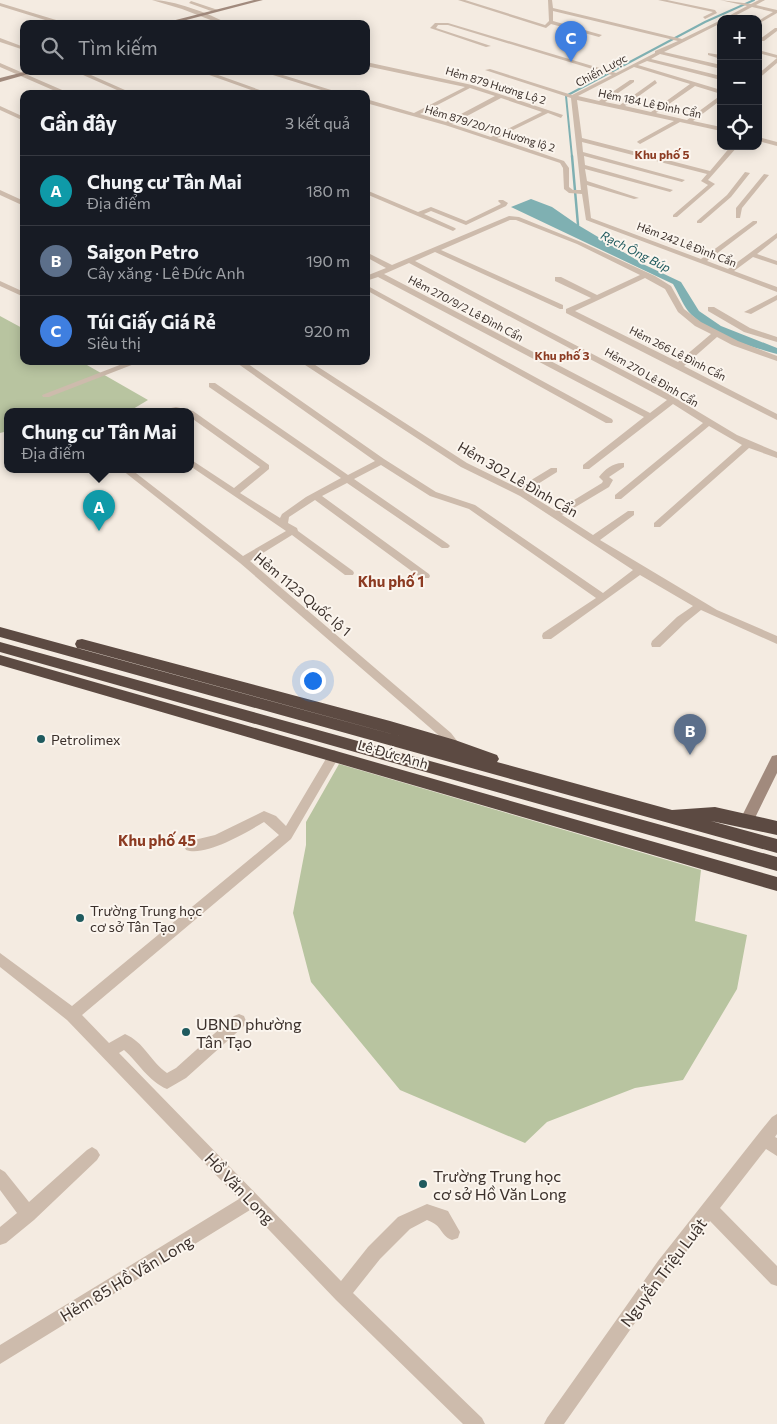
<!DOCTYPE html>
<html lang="vi">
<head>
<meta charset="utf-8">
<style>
  body { margin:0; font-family:Commissioner,sans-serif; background:#242831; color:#f1f3f6 }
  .controls { position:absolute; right:15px; top:15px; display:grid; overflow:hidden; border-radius:10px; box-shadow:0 2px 12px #0003 }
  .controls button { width:45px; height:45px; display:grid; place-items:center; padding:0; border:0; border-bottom:1px solid #363941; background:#171b24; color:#f1f3f6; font:25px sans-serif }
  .you { position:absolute; left:312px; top:680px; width:18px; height:18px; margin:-12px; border:4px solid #fff; border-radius:50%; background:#1a73e8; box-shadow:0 0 0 8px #1a73e833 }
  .badge { display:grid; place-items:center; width:32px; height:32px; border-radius:50%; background:#92aeb2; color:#fff; font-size:16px; font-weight:700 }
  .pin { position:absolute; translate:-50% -41px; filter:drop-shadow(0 1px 2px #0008) }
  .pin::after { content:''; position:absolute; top:26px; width:18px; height:15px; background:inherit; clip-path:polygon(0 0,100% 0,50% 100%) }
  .popup { position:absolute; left:4px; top:408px; width:190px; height:65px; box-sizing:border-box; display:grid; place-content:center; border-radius:10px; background:#171b24; filter:drop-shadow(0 1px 4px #0005); font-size:16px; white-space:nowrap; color:#9ea1a6 }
  .popup b { font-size:19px; color:#f1f3f6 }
  .popup::after { content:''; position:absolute; left:50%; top:100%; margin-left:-10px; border:10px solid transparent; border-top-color:#171b24 }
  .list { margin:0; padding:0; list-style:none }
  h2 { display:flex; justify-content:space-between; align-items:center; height:65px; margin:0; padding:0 20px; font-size:21px }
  h2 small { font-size:16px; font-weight:400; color:#9ea1a6 }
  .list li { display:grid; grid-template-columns:32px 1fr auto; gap:15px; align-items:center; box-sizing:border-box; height:70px; padding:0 20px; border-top:1px solid #363941 }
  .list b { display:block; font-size:19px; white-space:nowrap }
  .list p { margin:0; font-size:16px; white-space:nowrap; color:#9ea1a6 }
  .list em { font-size:16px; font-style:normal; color:#9ea1a6 }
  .icon { flex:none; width:28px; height:28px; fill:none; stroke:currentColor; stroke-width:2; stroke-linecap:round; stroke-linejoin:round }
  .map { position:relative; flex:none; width:777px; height:1424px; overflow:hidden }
  .search { position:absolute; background:#171b24; box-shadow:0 2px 12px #0003; left:20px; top:20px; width:350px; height:55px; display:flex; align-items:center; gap:12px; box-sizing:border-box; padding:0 18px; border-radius:10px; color:#9ea1a6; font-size:19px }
  .panel { position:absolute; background:#171b24; box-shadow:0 2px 12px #0003; left:20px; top:90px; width:350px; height:275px; border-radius:10px }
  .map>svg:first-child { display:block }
  .green { fill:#b8c4a0 }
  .water { fill:#7fb0b2 }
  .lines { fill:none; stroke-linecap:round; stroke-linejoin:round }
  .stream-far1 { stroke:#7fb0b2; stroke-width:2 }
  .stream { stroke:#7fb0b2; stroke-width:2.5 }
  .street { fill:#cdbbac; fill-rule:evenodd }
  .secondary { fill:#a18a7d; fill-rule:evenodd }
  .highway { fill:#5c4a42; fill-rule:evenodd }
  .poi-dot { fill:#1f5a5e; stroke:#fbf5ee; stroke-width:2 }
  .labels { text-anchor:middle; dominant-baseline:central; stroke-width:4; stroke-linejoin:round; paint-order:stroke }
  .far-street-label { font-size:11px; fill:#3b302b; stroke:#fbf5ee }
  .far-neighbourhood-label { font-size:12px; font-weight:bold; fill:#8c3b22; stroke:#fbf5ee }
  .far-water-label { font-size:12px; font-style:italic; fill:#1f5a5e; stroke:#fbf5ee }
  .street-label { font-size:14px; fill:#3b302b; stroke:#fbf5ee }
  .poi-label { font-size:14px; fill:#3b302b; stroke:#fbf5ee; text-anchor:start }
  .neighbourhood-label { font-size:15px; font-weight:bold; fill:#8c3b22; stroke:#fbf5ee }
  .near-poi-label { font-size:16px; fill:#3b302b; stroke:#fbf5ee; text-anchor:start }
  .near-street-label { font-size:16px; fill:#3b302b; stroke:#fbf5ee }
</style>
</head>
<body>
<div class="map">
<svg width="777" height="1424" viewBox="0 0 777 1424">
  <rect width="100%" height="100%" fill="#f4ebe1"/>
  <path class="green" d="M 0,316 L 24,329 L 24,361 L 80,361 L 148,400 L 128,412 L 8,412 L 8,431 L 0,433 Z
    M 339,764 L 701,870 L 695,921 L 747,935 L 737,989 L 683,1080 L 635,1088 L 547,1122 L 525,1143 L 400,1090 L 311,982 L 293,913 L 306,845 L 306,822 Z"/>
  <path class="water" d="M 531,199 L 552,207 L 578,225 L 645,265 L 681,282 L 699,311 L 721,326 L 777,348 L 777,354 C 746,345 710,336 688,311 C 682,303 678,292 673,284 L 511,207 Z"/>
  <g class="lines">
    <path class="stream-far1" d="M 572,157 L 566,96 L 705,22 L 754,0"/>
    <path class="stream" d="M 572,156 L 578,225"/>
    <path class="street" d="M 152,0 C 173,0 209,13 228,24 L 221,24 L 182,9 Z
      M 458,0 L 465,0 L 545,25 L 549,21 L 548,0 L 552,0 L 553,8 L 682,39 L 721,20 L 721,23 L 664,52 L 721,65 L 721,69 L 660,54 L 651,59 L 721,76 L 721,80 L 647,61 L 638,65 L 721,90 L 721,94 L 695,86 L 656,113 L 687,120 L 721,95 L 721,100 L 693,121 L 721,127 L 721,131 L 680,122 L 640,144 L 637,142 L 638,141 L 674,121 L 577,100 L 582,138 L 710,171 L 731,146 L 738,146 L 708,180 L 715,184 L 677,217 L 673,217 L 673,215 L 708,185 L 701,181 L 707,174 L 582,142 L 583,152 L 685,180 L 682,182 L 584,156 L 585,165 L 673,190 L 670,192 L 585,169 L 587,181 L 639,198 L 634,199 L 587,185 L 591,218 L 701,259 L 753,221 L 757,221 L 757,223 L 707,261 L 728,269 L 777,233 L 777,238 L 757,254 L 777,261 L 777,265 L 753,257 L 734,271 L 777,287 L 777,292 L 586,220 L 582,194 L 569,193 L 564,189 L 563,168 L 560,163 L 445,125 L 366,103 L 366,99 L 414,113 L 465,87 L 366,66 L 366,62 L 472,85 L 563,115 L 561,118 L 548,113 L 497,138 L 564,161 L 569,168 L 569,187 L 573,190 L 581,190 L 571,98 L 485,70 L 490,69 L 572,95 L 612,75 L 448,25 L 438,25 L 436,28 L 491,46 L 486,47 L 430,28 L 435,23 L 448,23 L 616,73 L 655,53 L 655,51 L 678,41 L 553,11 L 553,21 L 602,35 L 599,37 L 551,24 L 546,28 ZM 634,67 L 690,84 L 651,112 L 625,106 L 657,83 L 655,80 L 620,105 L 605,102 L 634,82 L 634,80 L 630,80 L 599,101 L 578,96 ZM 470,88 L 495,96 L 446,122 L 420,114 ZM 501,98 L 542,112 L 491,137 L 452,124 Z
      M 658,0 L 667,0 L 715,10 L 717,13 L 705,19 L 703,17 L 713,12 Z
      M 720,0 L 751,4 L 759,0 L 765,0 L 756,5 L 777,10 L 777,13 L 758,24 L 758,21 L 773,12 L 752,7 L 729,19 L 723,19 L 747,6 Z
      M 191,1 L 218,10 L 218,11 L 214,12 L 189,3 Z
      M 0,3 L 66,23 L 66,24 L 58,24 L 0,6 Z
      M 775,28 L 777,28 L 777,31 L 764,41 L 760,41 L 760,39 Z
      M 0,38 L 24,47 L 24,50 L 0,42 Z
      M 758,50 L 777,55 L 777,63 L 758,79 L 758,74 L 777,58 L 758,53 Z
      M 708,53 L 721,55 L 721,59 L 708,55 Z
      M 0,63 L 69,93 L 70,94 L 62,94 L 0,67 Z
      M 74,71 L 82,71 L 134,94 L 126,94 Z
      M 198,71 L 207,71 L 271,94 L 262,94 Z
      M 260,71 L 270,71 L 344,94 L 334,94 Z
      M 0,106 L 24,117 L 24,121 L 0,110 Z
      M 758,137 L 777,142 L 777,146 L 758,141 Z
      M 745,172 L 750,173 L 731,197 L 701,223 L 697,223 L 697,221 L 727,195 Z
      M 764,174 L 769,175 L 742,208 L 740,218 L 736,218 L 736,208 Z
      M 0,190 L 24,201 L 24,206 L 0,195 Z
      M 366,190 L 418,212 L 431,207 L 466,221 L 501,204 L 498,201 L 499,200 L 503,200 L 508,203 L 506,206 L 466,225 L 431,211 L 424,214 L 455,228 L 456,229 L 453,231 L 366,194 Z
      M 509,216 L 519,217 L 581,242 L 655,276 L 671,286 L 684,309 L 701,322 L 738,341 L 777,356 L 777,361 L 732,345 L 717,337 L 684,366 L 777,414 L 777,420 L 566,313 L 566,309 L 591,298 L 555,281 L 555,277 L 561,277 L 597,295 L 640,275 L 577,244 L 516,220 L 510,220 L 441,250 L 563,305 L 563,309 L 560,309 L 435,252 L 415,261 L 667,393 L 737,435 L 777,452 L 777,458 L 749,448 L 660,527 L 654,527 L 654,523 L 742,445 L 709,426 L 621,499 L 615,499 L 615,495 L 703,423 L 673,404 L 589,469 L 583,469 L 583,465 L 644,417 L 378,277 L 366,281 L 366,276 L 386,268 L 366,257 L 366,252 L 392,265 ZM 409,263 L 667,400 L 650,413 L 384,274 ZM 645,278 L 665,289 L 678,312 L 695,326 L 711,334 L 678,362 L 575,311 Z
      M 0,281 L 24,292 L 24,297 L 0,286 Z
      M 366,285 L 612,419 L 613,421 L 612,423 L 606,423 L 366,290 Z
      M 777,295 L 777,300 L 751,314 L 744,312 Z
      M 708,307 L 714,307 L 750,328 L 777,337 L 777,342 L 744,332 L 708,311 Z
      M 130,361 L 142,361 L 49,397 L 43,397 L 42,395 Z
      M 234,361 L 244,361 L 384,459 L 436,492 L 475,505 L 603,593 L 633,570 L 520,496 L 461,467 L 299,361 L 309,361 L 467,463 L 518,488 L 551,468 L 557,468 L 557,472 L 525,492 L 556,511 L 602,483 L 603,481 L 599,477 C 605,469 614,462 624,463 L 624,467 L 609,477 L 613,480 L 609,487 L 562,515 L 593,535 L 628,511 L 634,511 L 634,515 L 600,540 L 717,610 L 777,636 L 777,644 L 701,610 L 685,623 L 660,647 L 652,647 L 651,644 L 652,641 L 677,617 L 693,606 L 640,575 L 551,639 L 543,639 L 542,636 L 543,633 L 596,598 L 469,509 L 430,496 L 381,465 L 354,479 L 448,544 L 450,546 L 448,548 L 442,548 L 347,483 L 322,496 L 429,574 L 430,576 L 429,578 L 421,578 L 315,500 L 289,517 L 288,523 L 297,528 L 298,531 L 353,571 L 354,573 L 353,575 L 345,575 L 292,535 L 250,561 L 451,733 L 461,746 L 459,749 L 451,749 L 443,739 L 240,563 L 122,470 L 132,470 L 243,556 L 286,531 L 190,466 L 190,459 L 234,488 L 260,467 L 190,417 L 190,412 L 160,412 L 161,410 L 176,407 L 193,411 L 269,465 L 269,469 L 240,493 L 280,518 L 282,514 L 306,497 L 341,478 L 209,387 L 209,383 L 215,383 L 348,475 L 375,461 Z
      M 334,750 L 338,752 L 340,755 L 291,839 L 82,1015 L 109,1043 L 125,1034 C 144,1042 151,1062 167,1073 L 176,1068 L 234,1016 L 239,1014 L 244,1016 L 246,1021 L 244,1026 L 186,1078 L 167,1089 C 148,1081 139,1063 124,1050 L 119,1053 L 341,1281 L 368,1247 L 398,1217 L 427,1204 L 448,1211 L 460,1232 L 458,1238 L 452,1240 C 439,1235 444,1226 427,1220 L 410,1229 L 380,1259 L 353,1293 L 482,1418 L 485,1424 L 463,1424 L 336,1300 L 250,1210 L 0,1364 L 0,1345 L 239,1199 L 67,1020 L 0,967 L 0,953 L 72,1006 L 279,835 L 264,822 C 247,832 206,857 186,850 L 184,846 L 186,842 L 215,835 L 264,811 L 276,816 L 286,826 L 330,752 Z
      M 777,1114 L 777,1134 L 775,1137 L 777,1138 L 777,1156 L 766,1149 L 720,1208 L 777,1266 L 777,1286 L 771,1284 L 710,1221 L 670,1273 L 564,1424 L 544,1424 L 547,1418 L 658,1261 L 759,1133 L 772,1117 Z
      M 92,1147 L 97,1150 L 100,1155 L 97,1160 L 34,1220 L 6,1243 L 0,1245 L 0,1227 L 17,1213 L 0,1190 L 0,1169 L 5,1172 L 29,1202 L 87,1150 Z"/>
    <path class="secondary" d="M 254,0 L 263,0 L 171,24 L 160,24 Z
      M 28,71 L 39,71 L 0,82 L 0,78 Z
      M 777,755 L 777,773 L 752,824 L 747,826 L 742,824 L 740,820 L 772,756 Z"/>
    <path class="highway" d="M 0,627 L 410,739 L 82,649 L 77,648 L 75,644 L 77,640 L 82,639 L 390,721 L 455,740 L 497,755 L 499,759 L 497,762 L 672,810 L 715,807 L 777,821 L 777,835 L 711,821 L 777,839 L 777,853 L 0,637 Z
      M 0,642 L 777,857 L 777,871 L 0,652 Z
      M 0,655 L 777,877 L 777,891 L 0,665 Z"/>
  </g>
  <g class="poi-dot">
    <circle cx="41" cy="739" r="5"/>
    <circle cx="80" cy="918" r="5"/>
    <circle cx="186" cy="1032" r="5"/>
    <circle cx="423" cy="1184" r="5"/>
  </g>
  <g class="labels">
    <g class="far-street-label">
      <text transform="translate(601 70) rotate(-28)">Chiến Lược</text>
      <text transform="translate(496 85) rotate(17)">Hẻm 879 Hương Lộ 2</text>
      <text transform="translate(650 103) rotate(12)">Hẻm 184 Lê Đình Cẩn</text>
      <text transform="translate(490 128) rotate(17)">Hẻm 879/20/10 Hương lộ 2</text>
      <text transform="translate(687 244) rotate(21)">Hẻm 242 Lê Đình Cẩn</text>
      <text transform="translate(466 308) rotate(28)">Hẻm 270/9/2 Lê Đình Cẩn</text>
      <text transform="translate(678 353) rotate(27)">Hẻm 266 Lê Đình Cẩn</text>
      <text transform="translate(652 377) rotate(30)">Hẻm 270 Lê Đình Cẩn</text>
    </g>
    <g class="far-neighbourhood-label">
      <text x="662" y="154">Khu phố 5</text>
      <text x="562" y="355">Khu phố 3</text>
    </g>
    <g class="far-water-label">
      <text transform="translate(636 251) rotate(27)">Rạch Ông Búp</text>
    </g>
    <g class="street-label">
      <text transform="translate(518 479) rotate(30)">Hẻm 302 Lê Đình Cẩn</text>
      <text transform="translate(303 594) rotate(40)">Hẻm 1123 Quốc lộ 1</text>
      <text transform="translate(393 754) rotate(16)">Lê Đức Anh</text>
    </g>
    <g class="poi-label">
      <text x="51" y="739">Petrolimex</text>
      <text x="90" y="910">Trường Trung học<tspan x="90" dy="16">cơ sở Tân Tạo</tspan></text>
    </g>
    <g class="neighbourhood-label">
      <text x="391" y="581">Khu phố 1</text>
      <text x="157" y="840">Khu phố 45</text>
    </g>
    <g class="near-poi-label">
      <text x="196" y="1023">UBND phường<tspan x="196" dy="18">Tân Tạo</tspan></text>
      <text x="433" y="1175">Trường Trung học<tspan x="433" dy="18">cơ sở Hồ Văn Long</tspan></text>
    </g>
    <g class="near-street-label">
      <text transform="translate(240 1188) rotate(46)">Hồ Văn Long</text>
      <text transform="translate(663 1272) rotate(-53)">Nguyễn Triệu Luật</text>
      <text transform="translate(126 1278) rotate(-31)">Hẻm 85 Hồ Văn Long</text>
    </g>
  </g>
</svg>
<div class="controls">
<button>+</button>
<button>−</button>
<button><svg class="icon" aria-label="locate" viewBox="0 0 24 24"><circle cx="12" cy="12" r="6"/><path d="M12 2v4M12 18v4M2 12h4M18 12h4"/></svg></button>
</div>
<div class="you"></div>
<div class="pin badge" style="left:99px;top:531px;background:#0f9aa8">A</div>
<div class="popup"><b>Chung cư Tân Mai</b>Địa điểm</div>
<div class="pin badge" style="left:690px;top:755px;background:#5c6f8a">B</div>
<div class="pin badge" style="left:571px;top:62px;background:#3f7fe0">C</div>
<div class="search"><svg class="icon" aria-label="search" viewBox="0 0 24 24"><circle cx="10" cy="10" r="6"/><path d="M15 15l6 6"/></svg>Tìm kiếm</div>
<section class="panel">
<h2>Gần đây<small>3 kết quả</small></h2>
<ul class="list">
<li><span class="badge" style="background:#0f9aa8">A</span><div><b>Chung cư Tân Mai</b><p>Địa điểm</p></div><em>180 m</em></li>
<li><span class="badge" style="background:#5c6f8a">B</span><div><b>Saigon Petro</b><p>Cây xăng · Lê Đức Anh</p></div><em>190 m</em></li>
<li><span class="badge" style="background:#3f7fe0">C</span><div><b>Túi Giấy Giá Rẻ</b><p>Siêu thị</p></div><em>920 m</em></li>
</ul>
</section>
</div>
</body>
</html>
